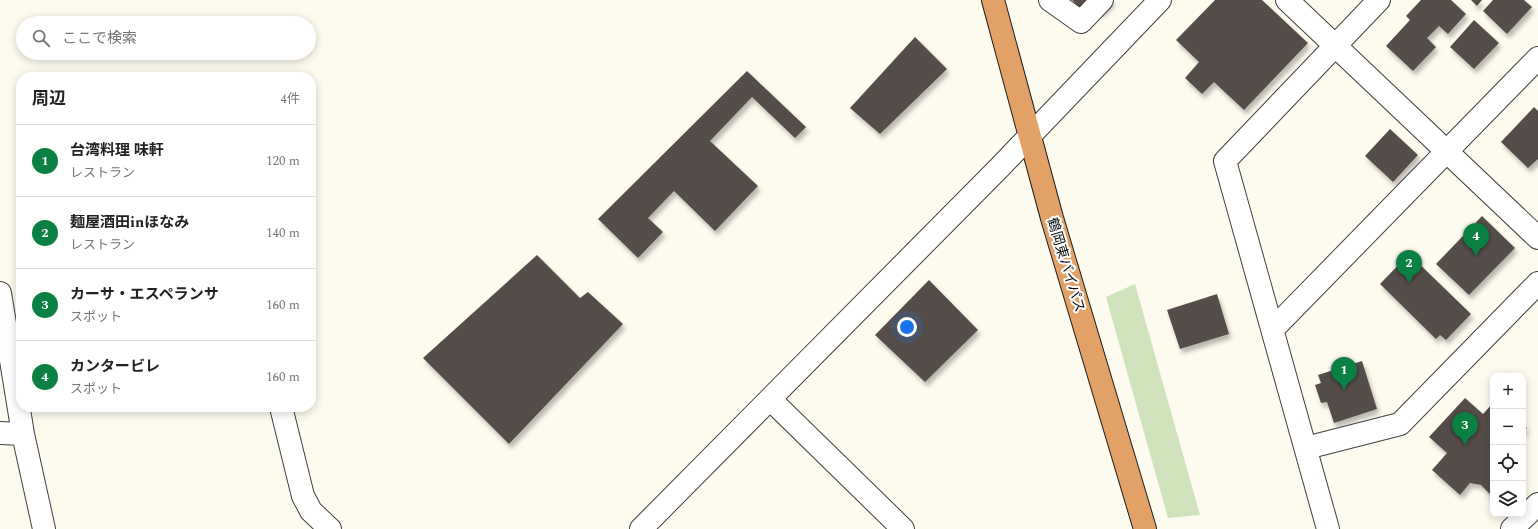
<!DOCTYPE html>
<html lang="ja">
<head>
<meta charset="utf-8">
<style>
  body { margin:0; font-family:Spectral,"Noto Sans JP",serif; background:#f2f2f2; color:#222 }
  .controls { position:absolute; right:12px; bottom:12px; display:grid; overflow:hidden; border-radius:8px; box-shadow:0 2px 10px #0003 }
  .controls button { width:36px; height:36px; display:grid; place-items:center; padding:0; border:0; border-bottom:1px solid #e0e0e0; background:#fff; color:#222; font:20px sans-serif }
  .you { position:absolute; left:907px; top:327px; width:14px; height:14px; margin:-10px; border:3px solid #fff; border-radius:50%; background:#1a73e8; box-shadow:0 0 0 6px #1a73e833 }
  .badge { display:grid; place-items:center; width:26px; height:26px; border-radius:50%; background:#0b8043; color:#fff; font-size:13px; font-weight:700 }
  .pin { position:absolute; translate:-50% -33px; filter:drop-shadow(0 1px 2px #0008) }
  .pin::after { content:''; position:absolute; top:21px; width:14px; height:12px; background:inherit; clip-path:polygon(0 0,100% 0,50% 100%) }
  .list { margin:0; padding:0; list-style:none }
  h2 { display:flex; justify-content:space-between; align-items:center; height:52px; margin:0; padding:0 16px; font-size:17px }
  h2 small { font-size:13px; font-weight:400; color:#767676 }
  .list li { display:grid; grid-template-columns:26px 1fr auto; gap:12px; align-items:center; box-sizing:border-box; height:72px; padding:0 16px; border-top:1px solid #e0e0e0 }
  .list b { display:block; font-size:15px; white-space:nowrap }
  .list p { margin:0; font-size:13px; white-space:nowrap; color:#767676 }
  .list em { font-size:13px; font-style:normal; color:#767676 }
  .icon { flex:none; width:22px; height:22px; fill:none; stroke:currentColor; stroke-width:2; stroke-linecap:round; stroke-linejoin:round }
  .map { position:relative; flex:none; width:1538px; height:529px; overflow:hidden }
  .search { position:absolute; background:#fff; box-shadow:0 2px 10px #0003; left:16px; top:16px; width:300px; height:44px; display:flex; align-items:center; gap:10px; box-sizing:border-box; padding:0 14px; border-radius:22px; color:#767676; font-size:15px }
  .panel { position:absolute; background:#fff; box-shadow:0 2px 10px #0003; left:16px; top:72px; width:300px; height:340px; border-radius:16px }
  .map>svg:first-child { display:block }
  .green { fill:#d0e3bc }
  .building { fill:#544e4a; filter:url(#shadow) }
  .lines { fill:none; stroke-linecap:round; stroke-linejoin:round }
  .minor-casing { stroke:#404040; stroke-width:24 }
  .highway-casing { stroke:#1e1e1e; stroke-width:24 }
  .minor { stroke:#fff; stroke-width:22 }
  .highway { stroke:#e2a167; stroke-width:22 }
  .labels { text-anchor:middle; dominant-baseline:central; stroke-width:4; stroke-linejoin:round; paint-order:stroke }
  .street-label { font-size:14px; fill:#0d0d0d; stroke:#fff }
</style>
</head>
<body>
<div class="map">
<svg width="1538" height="529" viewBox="0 0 1538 529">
  <defs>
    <filter id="shadow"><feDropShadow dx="2.5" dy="4.5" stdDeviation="2" flood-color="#0004"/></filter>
  </defs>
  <rect width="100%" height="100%" fill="#fdfaee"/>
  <path class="green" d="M 1135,284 L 1200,515 L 1168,518 L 1106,297 Z"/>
  <path class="building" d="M 1072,0 L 1114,0 L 1102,12 L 1082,10 Z
    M 1215,0 L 1262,0 L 1308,43 L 1244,110 L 1214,82 L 1202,94 L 1185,78 L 1199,62 L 1176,40 Z
    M 1421,0 L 1451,0 L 1466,14 L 1448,34 L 1439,26 L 1427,38 L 1436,47 L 1413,71 L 1386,46 L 1410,20 L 1406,16 Z
    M 1471,0 L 1482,0 L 1477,6 Z
    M 1493,0 L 1524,0 L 1532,7 L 1507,34 L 1483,11 Z
    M 1474,20 L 1499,43 L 1474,69 L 1450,47 Z
    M 915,37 L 947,69 L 880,134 L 850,108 Z
    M 747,71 L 806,127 L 795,138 L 752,97 L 710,141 L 758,186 L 715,231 L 674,191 L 648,218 L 663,232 L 638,258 L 598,219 Z
    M 1534,107 L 1538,111 L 1538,159 L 1528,168 L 1501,142 Z
    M 1390,129 L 1418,155 L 1393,182 L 1365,156 Z
    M 1482,216 L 1515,248 L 1469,295 L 1436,264 Z
    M 1409,254 L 1471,314 L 1446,340 L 1440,335 L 1436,339 L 1380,284 Z
    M 537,255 L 580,298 L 588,292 L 623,324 L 509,444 L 423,358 Z
    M 929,280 L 978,330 L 925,382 L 875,335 Z
    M 1217,294 L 1229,334 L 1180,349 L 1167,310 Z
    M 1362,361 L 1377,409 L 1334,423 L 1327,402 L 1321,403 L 1315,385 L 1321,383 L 1318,375 Z
    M 1465,398 L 1483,414 L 1493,403 L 1493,497 L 1481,485 L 1470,483 L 1460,495 L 1432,470 L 1447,453 L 1429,437 Z
    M 1523,425 L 1527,428 L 1523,432 Z"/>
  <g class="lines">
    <g class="minor-casing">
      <path id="minor" d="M 1050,0 L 1081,22 L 1102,0
        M 1287,0 L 1538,238
        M 0,293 L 23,434 L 44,529
        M 1273,329 L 1538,58
        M 770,399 L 903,529
        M 281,407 L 303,496 L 311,511 L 330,529
        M 0,433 L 23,434
        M 1306,448 L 1400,424 L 1538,283
        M 641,529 L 1000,167 L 1160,0
        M 1328,529 L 1225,161 L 1379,0
        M 1512,529 L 1538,504"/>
    </g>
    <g class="highway-casing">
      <path id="highway" d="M 993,0 L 1052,218 L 1145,529"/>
    </g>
    <use href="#minor" class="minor"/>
    <use href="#highway" class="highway"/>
  </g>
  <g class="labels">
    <g class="street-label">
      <text transform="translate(1066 265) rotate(73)">鶴岡東バイパス</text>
    </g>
  </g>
</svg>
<div class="controls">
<button>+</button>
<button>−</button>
<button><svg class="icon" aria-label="locate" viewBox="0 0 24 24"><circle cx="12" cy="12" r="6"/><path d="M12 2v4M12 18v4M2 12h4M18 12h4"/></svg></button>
<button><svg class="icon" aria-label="layers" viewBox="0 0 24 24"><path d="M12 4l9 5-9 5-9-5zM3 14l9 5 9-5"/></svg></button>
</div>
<div class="you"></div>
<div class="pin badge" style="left:1344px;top:390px">1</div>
<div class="pin badge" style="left:1409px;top:283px">2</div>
<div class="pin badge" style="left:1465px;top:445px">3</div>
<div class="pin badge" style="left:1476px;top:256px">4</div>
<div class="search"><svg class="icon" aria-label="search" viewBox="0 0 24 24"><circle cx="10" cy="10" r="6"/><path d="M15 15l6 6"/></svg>ここで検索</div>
<section class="panel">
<h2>周辺<small>4件</small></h2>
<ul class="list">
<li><span class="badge">1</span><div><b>台湾料理 味軒</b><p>レストラン</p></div><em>120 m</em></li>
<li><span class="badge">2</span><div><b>麺屋酒田inほなみ</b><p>レストラン</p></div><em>140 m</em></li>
<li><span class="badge">3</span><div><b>カーサ・エスペランサ</b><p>スポット</p></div><em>160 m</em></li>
<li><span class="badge">4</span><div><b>カンタービレ</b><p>スポット</p></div><em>160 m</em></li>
</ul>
</section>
</div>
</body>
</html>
